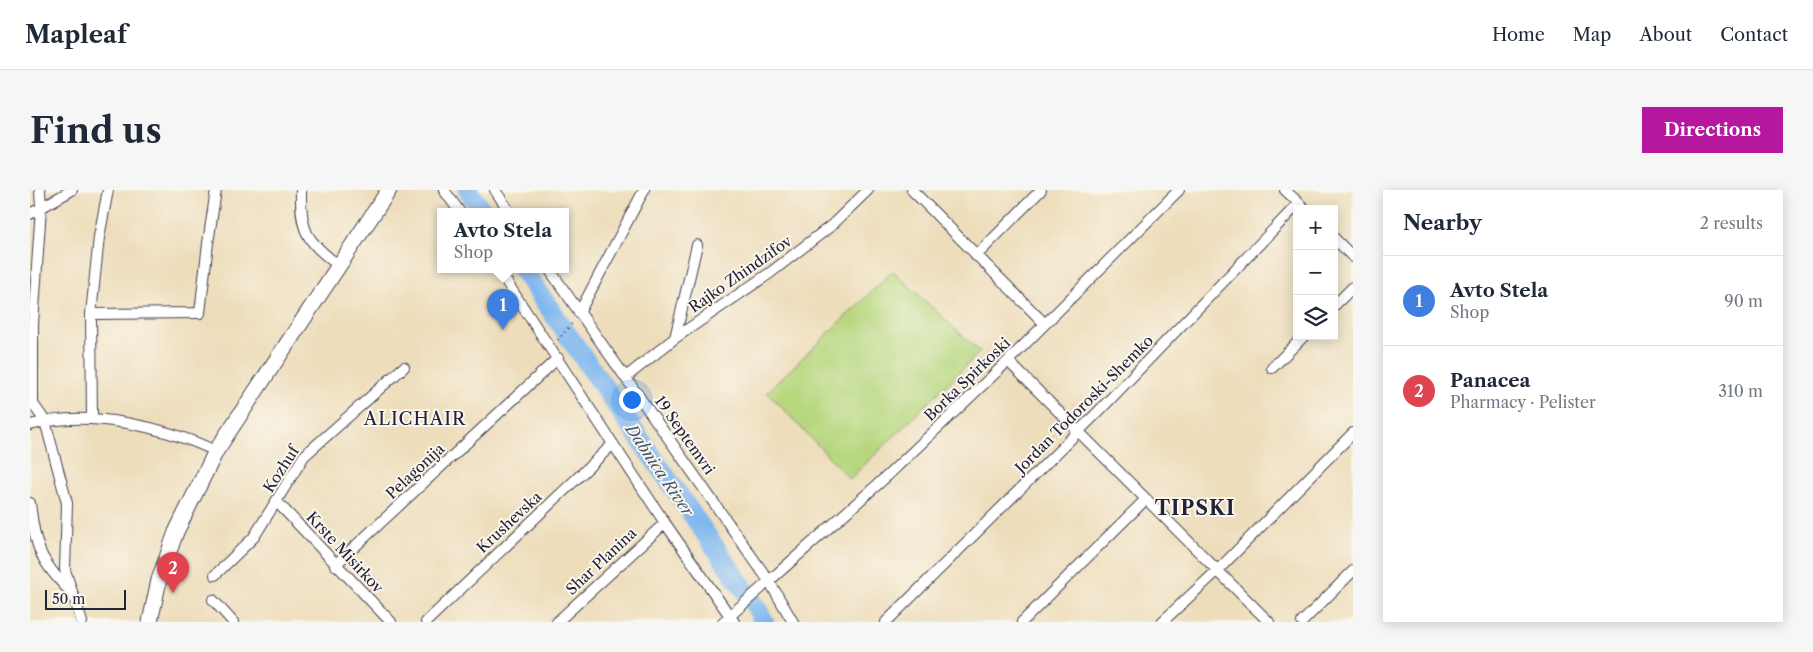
<!DOCTYPE html>
<html lang="en">
<head>
<meta charset="utf-8">
<style>
  body { margin:0; font-family:"Libre Caslon Text",serif; background:#f6f6f7; color:#1f2937 }
  .controls { position:absolute; right:15px; top:15px; display:grid; overflow:hidden; border-radius:0px; box-shadow:0 2px 12px #0003 }
  .controls button { width:45px; height:45px; display:grid; place-items:center; padding:0; border:0; border-bottom:1px solid #e0e1e3; background:#fff; color:#1f2937; font:25px sans-serif }
  .scale { position:absolute; left:15px; bottom:12px; width:81px; box-sizing:border-box; padding-left:5px; border:2px solid #22223b; border-top:0; font-size:14px; line-height:18px; white-space:nowrap; color:#22223b; -webkit-text-stroke:4px #fbf7ec; paint-order:stroke }
  .you { position:absolute; left:601px; top:209px; width:18px; height:18px; margin:-12px; border:4px solid #fff; border-radius:50%; background:#1a73e8; box-shadow:0 0 0 8px #1a73e833 }
  .badge { display:grid; place-items:center; width:32px; height:32px; border-radius:50%; background:#b5179e; color:#fff; font-size:16px; font-weight:700 }
  .pin { position:absolute; translate:-50% -41px; filter:drop-shadow(0 1px 2px #0008) }
  .pin::after { content:''; position:absolute; top:26px; width:18px; height:15px; background:inherit; clip-path:polygon(0 0,100% 0,50% 100%) }
  .popup { position:absolute; left:407px; top:18px; width:132px; height:65px; box-sizing:border-box; display:grid; place-content:center; border-radius:0px; background:#fff; filter:drop-shadow(0 1px 4px #0005); font-size:16px; white-space:nowrap; color:#747a83 }
  .popup b { font-size:19px; color:#1f2937 }
  .popup::after { content:''; position:absolute; left:50%; top:100%; margin-left:-10px; border:10px solid transparent; border-top-color:#fff }
  .list { margin:0; padding:0; list-style:none }
  h2 { display:flex; justify-content:space-between; align-items:center; height:65px; margin:0; padding:0 20px; font-size:21px }
  h2 small { font-size:16px; font-weight:400; color:#747a83 }
  .list li { display:grid; grid-template-columns:32px 1fr auto; gap:15px; align-items:center; box-sizing:border-box; height:90px; padding:0 20px; border-top:1px solid #e0e1e3 }
  .list b { display:block; font-size:19px; white-space:nowrap }
  .list p { margin:0; font-size:16px; white-space:nowrap; color:#747a83 }
  .list em { font-size:16px; font-style:normal; color:#747a83 }
  .icon { flex:none; width:28px; height:28px; fill:none; stroke:currentColor; stroke-width:2; stroke-linecap:round; stroke-linejoin:round }
  .map { position:relative; flex:none; width:1323px; height:432px; overflow:hidden; border-radius:0px }
  header { display:flex; align-items:center; gap:30px; box-sizing:border-box; height:70px; padding:0 25px; background:#fff; border-bottom:1px solid #e0e1e3 }
  header strong { font-size:24px }
  nav { display:flex; gap:28px; margin-inline-start:auto; font-size:18px }
  .intro { display:flex; align-items:center; justify-content:space-between; box-sizing:border-box; height:120px; padding:0 30px }
  h1 { margin:0; font-size:35px }
  .button { padding:12px 22px; border-radius:0px; background:#b5179e; color:#fff; font-size:18px; font-weight:700 }
  main { display:flex; gap:30px; padding:0 30px }
  aside { flex:1; background:#fff; border-radius:0px; box-shadow:0 2px 12px #0003 }
  .map>svg:first-child { display:block }
  .green { fill:#b7d77f; stroke:#6c7c5d }
  .lines { fill:none; stroke-linecap:round; stroke-linejoin:round }
  .river { stroke:#7fb7ef; stroke-width:20 }
  .street-casing { stroke:#403e4e; stroke-width:12 }
  .secondary-casing { stroke:#403e4e; stroke-width:17 }
  .path { stroke:#403e4e; stroke-width:2; stroke-dasharray:1 4; stroke-linecap:butt }
  .street { stroke:#fff; stroke-width:10 }
  .secondary { stroke:#fff; stroke-width:15 }
  .labels { text-anchor:middle; dominant-baseline:central; stroke-width:4; stroke-linejoin:round; paint-order:stroke }
  .street-label { font-size:15px; fill:#22223b; stroke:#fbf7ec }
  .water-label { font-size:16px; font-style:italic; fill:#43567a; stroke:#fbf7ec }
  .quarter-label { font-size:18px; letter-spacing:1px; fill:#22223b; stroke:#fbf7ec }
  .district-label { font-size:20px; font-weight:bold; letter-spacing:1px; fill:#22223b; stroke:#fbf7ec }
</style>
</head>
<body>
<header>
<strong>Mapleaf</strong>
<nav><a>Home</a><a>Map</a><a>About</a><a>Contact</a></nav>
</header>
<div class="intro"><h1>Find us</h1><a class="button">Directions</a></div>
<main>
<div class="map">
<svg width="1323" height="432" viewBox="0 0 1323 432">
  <rect width="100%" height="100%" fill="#fbf7ec"/>
  <filter id="ink" filterUnits="userSpaceOnUse"><feTurbulence type="fractalNoise" baseFrequency=".02" numOctaves="2"/><feDisplacementMap in="SourceGraphic" scale="10" xChannelSelector="R" yChannelSelector="G"/><feConvolveMatrix kernelMatrix="1 2 1 2 8 2 1 2 1" color-interpolation-filters="sRGB"/></filter>
  <filter id="wash" filterUnits="userSpaceOnUse"><feTurbulence type="fractalNoise" baseFrequency=".0096" numOctaves="4" result="noise"/><feDisplacementMap in="SourceGraphic" scale="20" xChannelSelector="R" yChannelSelector="G"/><feGaussianBlur stdDeviation="1.12" result="paint"/><feColorMatrix in="noise" values="0 0 0 0 0 0 0 0 0 0 0 0 0 0 0 0 0 1.4 0 .05"/><feComposite in="paint" operator="in"/></filter>
  <g filter="url(#wash)">
    <rect width="100%" height="100%" fill="#edddbb"/>
    <path class="green" d="M 863,81 L 950,162 L 820,289 L 737,202 Z"/>
    <g class="lines">
      <path class="river" d="M 438,0 L 452,21
        M 492,79 L 725,415 L 734,432"/>
    </g>
  </g>
  <g filter="url(#ink)">
    <g class="lines">
      <g class="street-casing">
        <path id="street" d="M 10,0 L 11,18 L 3,134 L 3,214 L 15,231 L 37,313 L 35,380 L 52,432
          M 271,0 C 270,40 276,51 308,75
          M 414,0 L 429,21
          M 465,0 L 479,21
          M 882,0 L 1014,133
          M 1255,0 L 1275,19
          M 0,24 L 42,0
          M 1304,48 L 1323,67
          M 946,66 L 1011,0
          M 468,79 L 635,333 L 704,432
          M 519,79 L 739,391 L 763,432
          M 1304,116 L 1323,97
          M 549,123 L 614,0
          M 61,124 L 170,123 L 178,53 L 186,0
          M 645,148 L 667,55
          M 978,171 L 1239,432
          M 1242,178 L 1274,146
          M 596,187 L 645,148 L 740,83 L 802,35 L 838,0
          M 62,229 L 61,124 L 69,47 L 78,0
          M 0,235 C 58,219 132,236 186,261
          M 247,312 L 361,432
          M 0,313 C 5,356 9,371 41,402
          M 305,375 L 528,168
          M 185,385 L 224,347 L 274,266 L 374,177
          M 183,410 L 203,432
          M 396,432 L 583,254
          M 527,432 L 635,333
          M 693,432 L 856,287 L 978,171 L 1149,0
          M 856,432 L 1068,222 L 1269,13
          M 992,432 L 1116,309
          M 1132,432 L 1188,380 L 1323,243
          M 1272,432 L 1323,381"/>
      </g>
      <g class="secondary-casing">
        <path id="secondary" d="M 120,432 L 129,390 L 146,342 L 186,261 L 359,0"/>
      </g>
      <path class="path" d="M 528,150 L 544,131"/>
      <use href="#street" class="street"/>
      <use href="#secondary" class="secondary"/>
    </g>
  </g>
  <g class="labels">
    <g class="street-label">
      <text transform="translate(710 84) rotate(-35)">Rajko Zhindzifov</text>
      <text transform="translate(937 189) rotate(-44)">Borka Spirkoski</text>
      <text transform="translate(1054 214) rotate(-45)">Jordan Todoroski-Shemko</text>
      <text transform="translate(655 245) rotate(55)">19 Septemvri</text>
      <text transform="translate(251 279) rotate(-57)">Kozhuf</text>
      <text transform="translate(385 281) rotate(-43)">Pelagonija</text>
      <text transform="translate(479 332) rotate(-43)">Krushevska</text>
      <text transform="translate(315 362) rotate(47)">Krste Misirkov</text>
      <text transform="translate(571 371) rotate(-43)">Shar Planina</text>
    </g>
    <g class="water-label">
      <text transform="translate(630 280) rotate(56)">Dabnica River</text>
    </g>
    <g class="quarter-label">
      <text x="385" y="229">ALICHAIR</text>
    </g>
    <g class="district-label">
      <text x="1165" y="318">TIPSKI</text>
    </g>
  </g>
</svg>
<div class="controls">
<button>+</button>
<button>−</button>
<button><svg class="icon" aria-label="layers" viewBox="0 0 24 24"><path d="M12 4l9 5-9 5-9-5zM3 14l9 5 9-5"/></svg></button>
</div>
<div class="scale">50 m</div>
<div class="you"></div>
<div class="pin badge" style="left:473px;top:140px;background:#3f7fe0">1</div>
<div class="popup"><b>Avto Stela</b>Shop</div>
<div class="pin badge" style="left:143px;top:403px;background:#e0444e">2</div>
</div>
<aside>
<h2>Nearby<small>2 results</small></h2>
<ul class="list">
<li><span class="badge" style="background:#3f7fe0">1</span><div><b>Avto Stela</b><p>Shop</p></div><em>90 m</em></li>
<li><span class="badge" style="background:#e0444e">2</span><div><b>Panacea</b><p>Pharmacy · Pelister</p></div><em>310 m</em></li>
</ul>
</aside>
</main>
</body>
</html>
